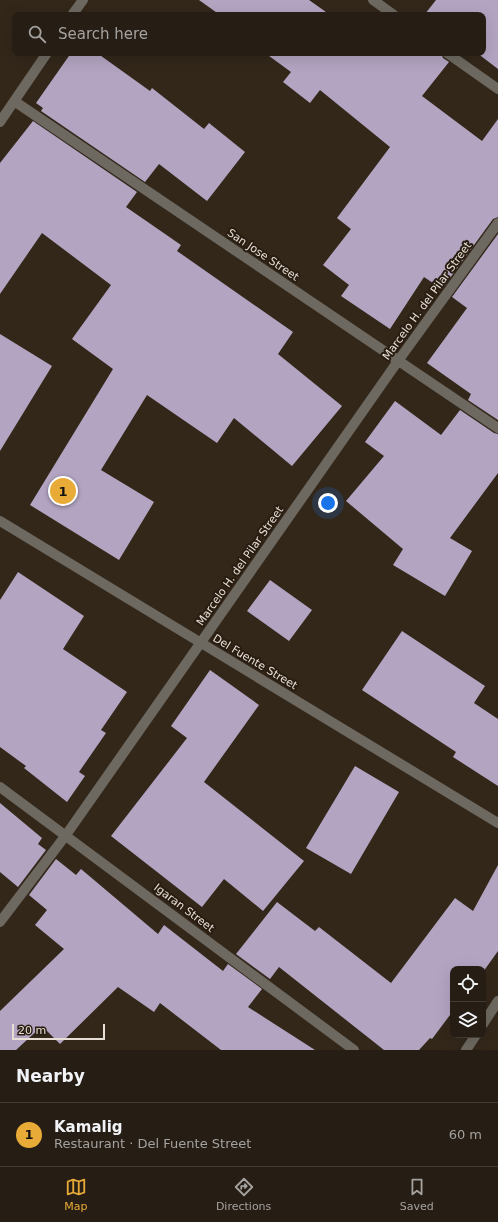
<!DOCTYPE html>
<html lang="en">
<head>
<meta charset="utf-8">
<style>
  body { margin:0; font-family:"DejaVu Sans",sans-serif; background:#2e261d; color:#f1f3f6 }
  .controls { position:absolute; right:12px; bottom:12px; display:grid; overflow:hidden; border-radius:8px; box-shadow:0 4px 16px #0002 }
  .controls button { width:36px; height:36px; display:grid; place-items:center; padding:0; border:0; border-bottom:1px solid #423b34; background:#261d14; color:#f1f3f6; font:20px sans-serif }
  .scale { position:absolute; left:12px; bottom:10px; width:93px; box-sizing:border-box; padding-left:4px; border:2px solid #e7dfd6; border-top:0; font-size:11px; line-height:14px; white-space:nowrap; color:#e7dfd6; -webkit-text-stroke:3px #291d11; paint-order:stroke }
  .you { position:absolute; left:328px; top:503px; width:14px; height:14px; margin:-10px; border:3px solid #fff; border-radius:50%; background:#1a73e8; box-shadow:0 0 0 6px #1a73e833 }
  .badge { display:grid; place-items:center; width:26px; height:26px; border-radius:50%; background:#e9ab38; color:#111; font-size:13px; font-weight:700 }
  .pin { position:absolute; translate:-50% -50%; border:2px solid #fff; box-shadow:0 1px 4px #0006 }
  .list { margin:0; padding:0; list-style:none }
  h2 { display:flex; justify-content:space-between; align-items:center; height:52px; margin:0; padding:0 16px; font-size:17px }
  h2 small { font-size:13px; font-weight:400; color:#a4a2a0 }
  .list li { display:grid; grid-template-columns:26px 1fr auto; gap:12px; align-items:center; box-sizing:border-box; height:64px; padding:0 16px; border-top:1px solid #423b34 }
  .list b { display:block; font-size:15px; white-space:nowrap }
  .list p { margin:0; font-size:13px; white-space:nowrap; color:#a4a2a0 }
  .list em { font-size:13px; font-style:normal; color:#a4a2a0 }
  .icon { flex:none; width:22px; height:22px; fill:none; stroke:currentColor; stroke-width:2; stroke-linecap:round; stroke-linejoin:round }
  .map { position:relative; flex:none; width:498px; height:1050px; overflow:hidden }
  .search { position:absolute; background:#261d14; box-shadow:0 4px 16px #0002; left:12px; right:12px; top:12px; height:44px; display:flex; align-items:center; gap:10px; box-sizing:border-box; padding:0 14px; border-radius:8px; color:#a4a2a0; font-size:15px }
  .sheet { height:116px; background:#261d14 }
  nav { display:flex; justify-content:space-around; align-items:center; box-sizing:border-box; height:56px; border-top:1px solid #423b34; background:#261d14; font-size:11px; color:#a4a2a0 }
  nav a { display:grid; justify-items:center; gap:2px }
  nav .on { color:#e9ab38 }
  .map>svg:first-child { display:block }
  .building { fill:#b3a5c2 }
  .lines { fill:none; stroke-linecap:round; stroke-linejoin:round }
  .minor { stroke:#6d6961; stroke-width:10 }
  .labels { text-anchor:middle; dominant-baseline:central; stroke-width:4; stroke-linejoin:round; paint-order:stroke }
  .street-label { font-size:11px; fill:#e7dfd6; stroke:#291d11 }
</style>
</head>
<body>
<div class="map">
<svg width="498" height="1050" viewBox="0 0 498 1050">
  <rect width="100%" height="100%" fill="#33271a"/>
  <path class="building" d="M 199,0 L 309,0 L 326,12 L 324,15 L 220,15 Z
    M 436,0 L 498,0 L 498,69 L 477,53 L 483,53 L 483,15 L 426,15 L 425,14 Z
    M 71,53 L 97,53 L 150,91 L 152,88 L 204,129 L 209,123 L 245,152 L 207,201 L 159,164 L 145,182 L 41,111 L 43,108 L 36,103 Z
    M 265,53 L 441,53 L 443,58 L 449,62 L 422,96 L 482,141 L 498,119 L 498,217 L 493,219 L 442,289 L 424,277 L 390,329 L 341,296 L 349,285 L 323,265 L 351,229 L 337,218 L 390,147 L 320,90 L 310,103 L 283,82 L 291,72 Z
    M 33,121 L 137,192 L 126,207 L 181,245 L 177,251 L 293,332 L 278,354 L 342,406 L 292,466 L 234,418 L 217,443 L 147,395 L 101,470 L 154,502 L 119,560 L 30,505 L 113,369 L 72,339 L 111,285 L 42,233 L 0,294 L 0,163 Z
    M 498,234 L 498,420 L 468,400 L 471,394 L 427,363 L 467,308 L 452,297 Z
    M 0,334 L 52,366 L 0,451 Z
    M 395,401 L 441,435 L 460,410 L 494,433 L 498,434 L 498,473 L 450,538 L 472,551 L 445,596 L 393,565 L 403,549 L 346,501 L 384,456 L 365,442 Z
    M 18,572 L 84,616 L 63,649 L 127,692 L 101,730 L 106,733 L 79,772 L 85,776 L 67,802 L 24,768 L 26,766 L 0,747 L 0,600 Z
    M 270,580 L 312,610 L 289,641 L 247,611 Z
    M 402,631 L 485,686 L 474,703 L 498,719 L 498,786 L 453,757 L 456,752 L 362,690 Z
    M 210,670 L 259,705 L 204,782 L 304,861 L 263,911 L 224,879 L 202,907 L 111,836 L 187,738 L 171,726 Z
    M 355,766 L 399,792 L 351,874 L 306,848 Z
    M 0,803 L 42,838 L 38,844 L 46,850 L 18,887 L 0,872 Z
    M 56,859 L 76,875 L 81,869 L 158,934 L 164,925 L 223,971 L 228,964 L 262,989 L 248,1007 L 315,1050 L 221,1050 L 160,1003 L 154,1012 L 118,987 L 60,1044 L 42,1026 L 16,1050 L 0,1050 L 0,1011 L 64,949 L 35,925 L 47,910 L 29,895 Z
    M 498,865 L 498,951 L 483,972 L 483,969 L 453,969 L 453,1011 L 432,1039 L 430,1038 L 419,1050 L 384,1050 L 279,967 L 270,979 L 236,954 L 277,902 L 315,931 L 319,927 L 391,983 L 455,898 L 473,911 Z"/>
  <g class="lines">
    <path class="minor" d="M 373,0 L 394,15
      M 72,15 L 83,0
      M 447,53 L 498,89
      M 14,101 L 498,428
      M 0,122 L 47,53
      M 0,521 L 498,823
      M 0,787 L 354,1050
      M 0,922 L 66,835 L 398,361 L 498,223
      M 483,1024 L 498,1001
      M 466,1050 L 476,1035"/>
  </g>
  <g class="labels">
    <g class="street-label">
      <text transform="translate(263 255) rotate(34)">San Jose Street</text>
      <text transform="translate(427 301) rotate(-54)">Marcelo H. del Pilar Street</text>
      <text transform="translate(240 566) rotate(-55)">Marcelo H. del Pilar Street</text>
      <text transform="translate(255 662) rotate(31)">Del Fuente Street</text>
      <text transform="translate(184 908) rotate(37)">Igaran Street</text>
    </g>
  </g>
</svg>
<div class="controls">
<button><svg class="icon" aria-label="locate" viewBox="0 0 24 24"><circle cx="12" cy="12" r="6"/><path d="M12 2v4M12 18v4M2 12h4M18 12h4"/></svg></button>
<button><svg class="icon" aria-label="layers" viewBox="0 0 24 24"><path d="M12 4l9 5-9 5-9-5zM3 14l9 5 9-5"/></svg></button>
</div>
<div class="scale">20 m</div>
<div class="you"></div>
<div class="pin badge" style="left:63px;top:491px">1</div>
<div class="search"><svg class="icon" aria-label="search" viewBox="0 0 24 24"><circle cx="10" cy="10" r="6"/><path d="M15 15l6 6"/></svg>Search here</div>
</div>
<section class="sheet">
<h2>Nearby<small></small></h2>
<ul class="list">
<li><span class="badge">1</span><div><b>Kamalig</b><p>Restaurant · Del Fuente Street</p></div><em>60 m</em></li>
</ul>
</section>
<nav>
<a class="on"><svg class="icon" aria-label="map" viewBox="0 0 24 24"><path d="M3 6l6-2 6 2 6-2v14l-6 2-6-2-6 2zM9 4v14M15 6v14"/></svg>Map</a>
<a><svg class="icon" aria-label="directions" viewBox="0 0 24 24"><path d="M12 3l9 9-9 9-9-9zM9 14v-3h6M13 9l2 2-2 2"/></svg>Directions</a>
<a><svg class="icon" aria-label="saved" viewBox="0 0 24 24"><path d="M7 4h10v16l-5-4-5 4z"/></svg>Saved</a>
</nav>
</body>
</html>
